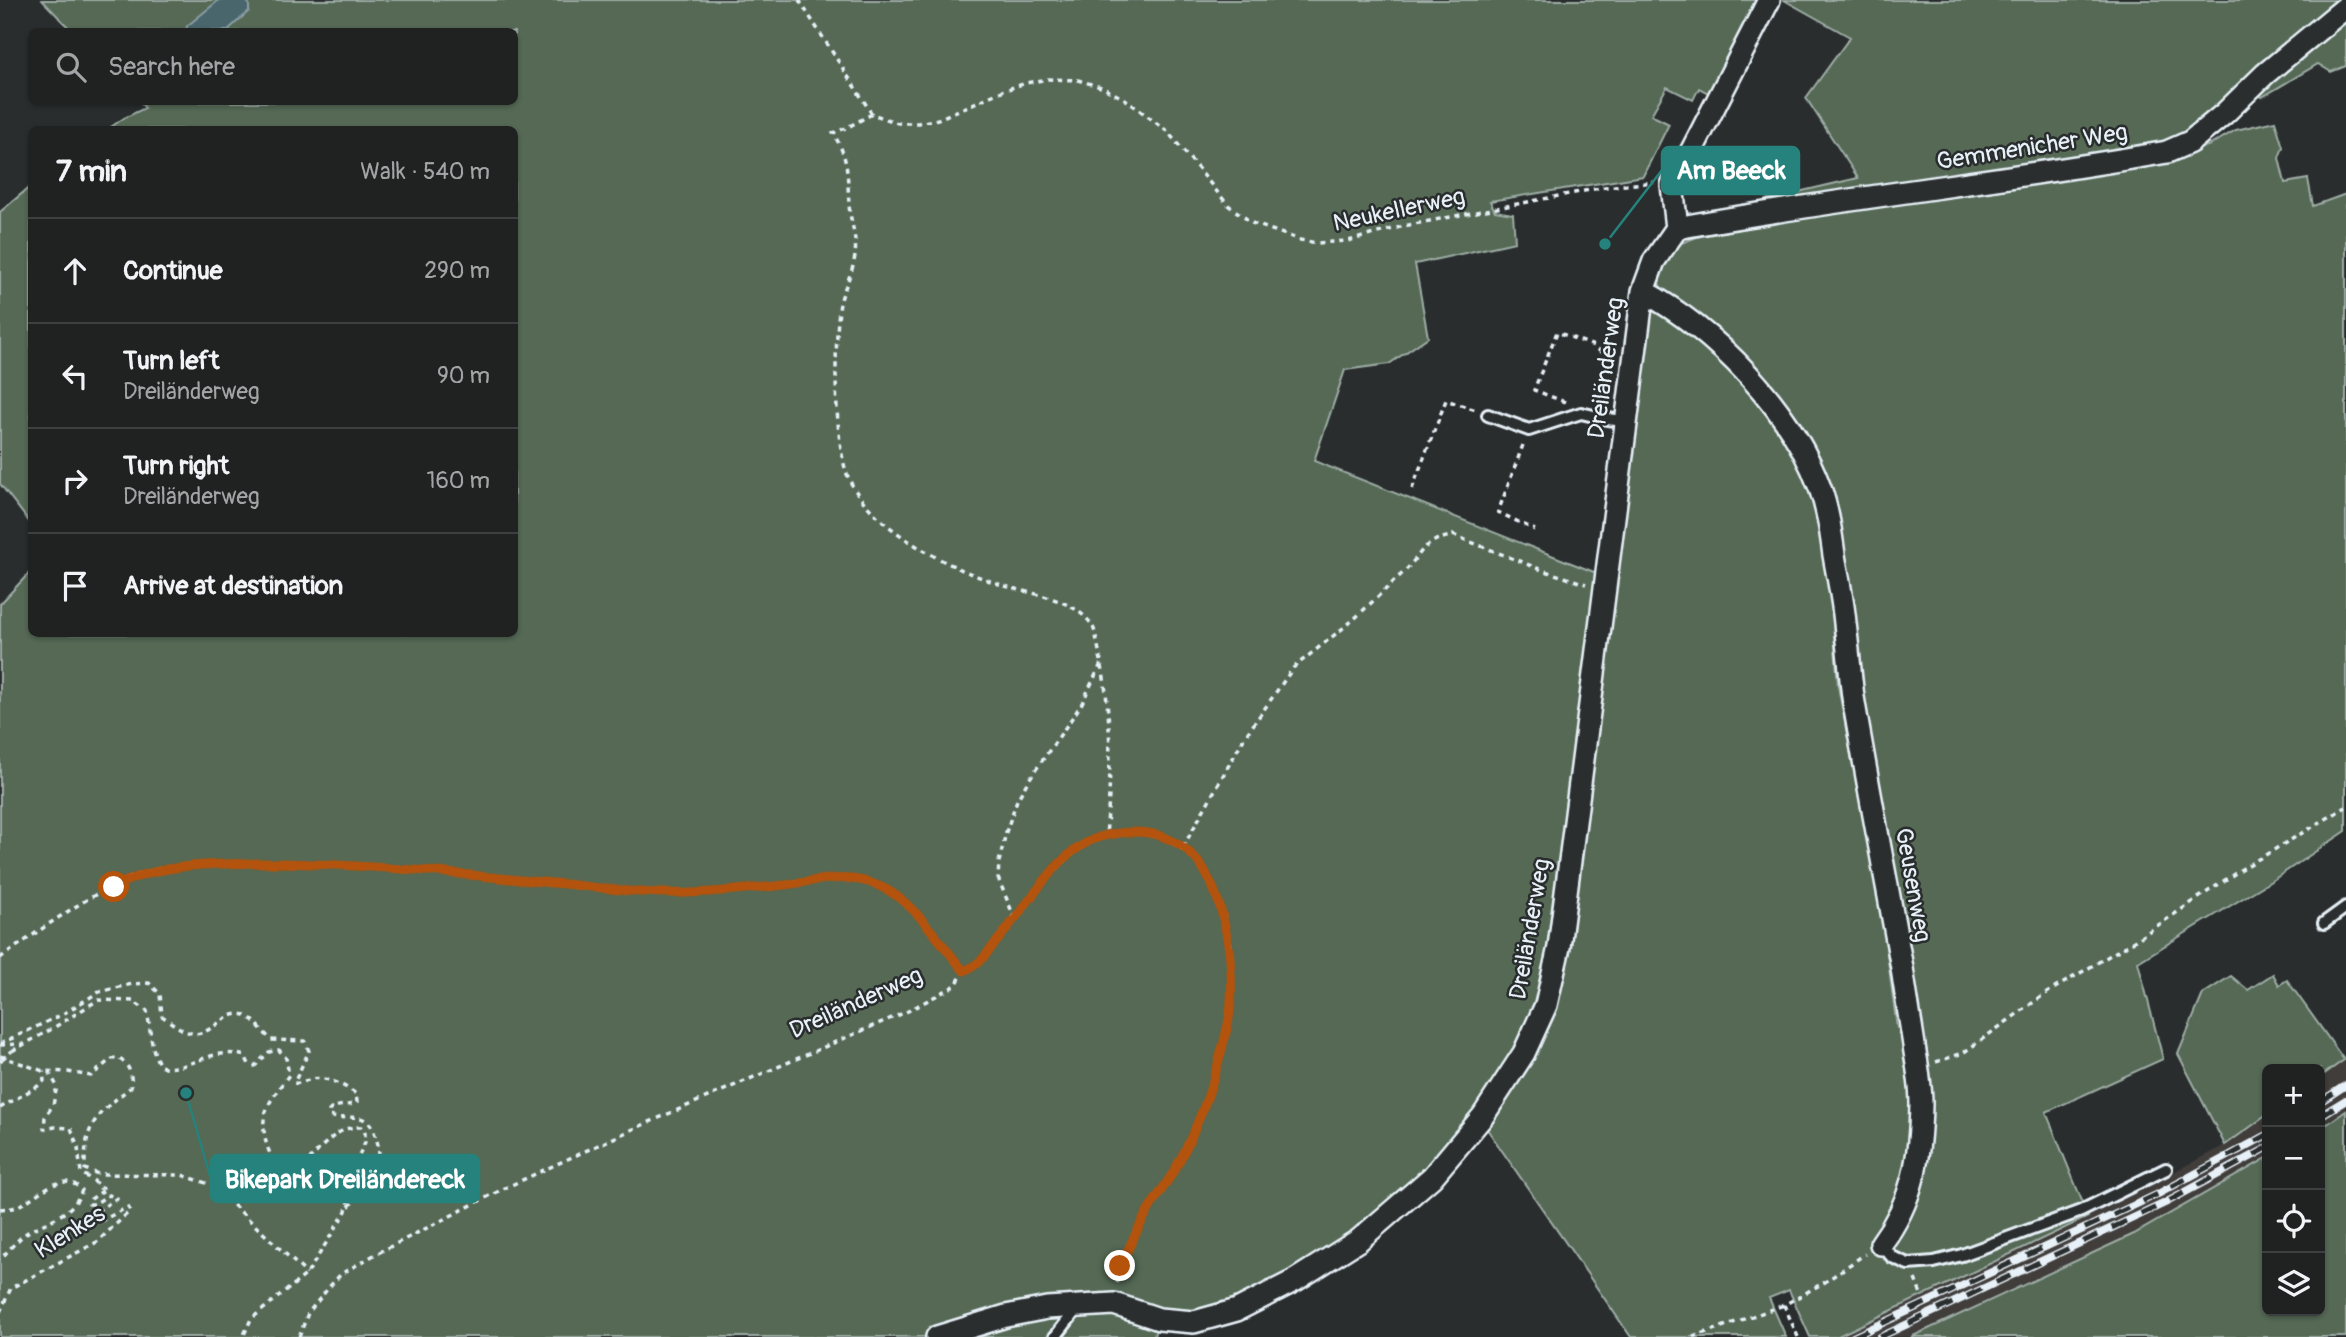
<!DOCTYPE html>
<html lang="en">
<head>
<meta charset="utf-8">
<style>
  body { margin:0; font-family:Pangolin,sans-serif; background:#282a2a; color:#f1f3f6 }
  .controls { position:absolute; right:21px; bottom:21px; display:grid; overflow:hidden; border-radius:10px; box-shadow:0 2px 5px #0004 }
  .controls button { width:63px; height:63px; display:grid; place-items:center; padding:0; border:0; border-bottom:2px solid #3d3f40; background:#202222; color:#f1f3f6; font:35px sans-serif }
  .stop { position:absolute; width:21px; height:21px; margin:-16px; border:5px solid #b45309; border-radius:50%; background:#fff }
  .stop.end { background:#b45309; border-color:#fff; box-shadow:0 2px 7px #0008 }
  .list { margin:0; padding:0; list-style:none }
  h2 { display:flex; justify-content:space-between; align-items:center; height:91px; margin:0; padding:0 28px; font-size:30px }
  h2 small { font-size:23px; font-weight:400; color:#a2a4a5 }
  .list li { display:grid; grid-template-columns:46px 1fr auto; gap:21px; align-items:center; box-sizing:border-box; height:105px; padding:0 28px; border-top:2px solid #3d3f40 }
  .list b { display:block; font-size:26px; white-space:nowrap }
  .list p { margin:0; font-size:23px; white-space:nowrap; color:#a2a4a5 }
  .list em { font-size:23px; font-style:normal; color:#a2a4a5 }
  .icon { flex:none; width:38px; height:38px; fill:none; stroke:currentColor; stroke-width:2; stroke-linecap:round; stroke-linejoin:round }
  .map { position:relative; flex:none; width:2346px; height:1337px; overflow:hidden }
  .search { position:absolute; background:#202222; box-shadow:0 2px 5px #0004; left:28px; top:28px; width:490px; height:77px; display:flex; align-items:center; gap:18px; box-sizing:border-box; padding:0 24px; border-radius:10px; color:#a2a4a5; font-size:26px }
  .panel { position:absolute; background:#202222; box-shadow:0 2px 5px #0004; left:28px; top:126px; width:490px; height:511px; border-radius:10px }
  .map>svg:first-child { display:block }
  .built { fill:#403d3b }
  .green { fill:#546955; stroke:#9eada6; stroke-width:2 }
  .water { fill:#49666d; stroke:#899ea5; stroke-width:2 }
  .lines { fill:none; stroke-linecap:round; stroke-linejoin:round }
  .lane-casing { stroke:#e8f1f8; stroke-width:16 }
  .street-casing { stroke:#e8f1f8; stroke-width:26 }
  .path { stroke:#e8f1f8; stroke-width:3.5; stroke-dasharray:5 5; stroke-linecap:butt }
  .lane { stroke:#2a2d2e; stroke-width:10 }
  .street { stroke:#2a2d2e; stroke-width:21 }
  .rail-casing { stroke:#e8f1f8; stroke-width:8 }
  .rail { stroke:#2a2d2e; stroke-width:5; stroke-dasharray:16; stroke-linecap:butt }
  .path-bridge { stroke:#e8f1f8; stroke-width:3.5; stroke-dasharray:5 5; stroke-linecap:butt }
  .route { stroke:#b45309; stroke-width:9 }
  .labels { text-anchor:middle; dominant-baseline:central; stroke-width:5; stroke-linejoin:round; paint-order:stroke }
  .street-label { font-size:24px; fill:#e8f1f8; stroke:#2a2d2e }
  .leader { fill:none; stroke:#25827c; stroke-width:2.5 }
  .callout-dot { fill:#25827c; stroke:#2a2d2e; stroke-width:2.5 }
  .callout { fill:#25827c; stroke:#25827c; stroke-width:2.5 }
  .callout-label { font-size:26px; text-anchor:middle; font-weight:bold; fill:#fff }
</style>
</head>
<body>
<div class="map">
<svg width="2346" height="1337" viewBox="0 0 2346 1337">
  <rect width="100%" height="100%" fill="#2a2d2e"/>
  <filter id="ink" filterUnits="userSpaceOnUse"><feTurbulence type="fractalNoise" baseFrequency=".0143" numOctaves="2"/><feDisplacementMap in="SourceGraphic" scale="14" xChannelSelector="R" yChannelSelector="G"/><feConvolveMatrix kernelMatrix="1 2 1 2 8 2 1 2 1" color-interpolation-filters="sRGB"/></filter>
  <g filter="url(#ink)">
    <path class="built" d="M 2346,1059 L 2346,1111 L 2320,1129 L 2320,1077 Z
      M 2267,1115 L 2267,1158 L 2134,1234 L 1911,1337 L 1836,1337 L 2088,1217 L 2225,1145 Z"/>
    <path class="green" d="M 42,0 L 1760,0 L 1714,96 L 1699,88 L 1693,100 L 1667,87 L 1651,115 L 1669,124 L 1643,176 L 1490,201 L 1495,211 L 1513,214 L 1515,242 L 1415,264 L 1428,337 L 1389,364 L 1345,370 L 1314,461 L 1599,574 L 1572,782 L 1547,947 L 1537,1005 L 1519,1051 L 1478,1112 L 1425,1173 L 1355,1234 L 1236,1305 L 1156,1326 L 1154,1337 L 0,1337 L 0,604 L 31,571 L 32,634 L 514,634 L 514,130 L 108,129 L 124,118 L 145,108 L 140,102 L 514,102 L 514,32 L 72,31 Z
      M 1784,0 L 2343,0 L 2261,65 L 2198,122 L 2193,151 L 2210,145 L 2236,130 L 2275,121 L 2283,147 L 2279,158 L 2285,183 L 2308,179 L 2313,206 L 2346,194 L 2346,831 L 2276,878 L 2138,962 L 2163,1059 L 2046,1112 L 2084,1206 L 1960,1252 L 1918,1260 L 1922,1269 L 1964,1258 L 2086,1212 L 2088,1217 L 1836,1337 L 1810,1337 L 1789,1290 L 1769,1298 L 1786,1337 L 1631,1337 L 1487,1129 L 1534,1054 L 1588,783 L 1617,575 L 1646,308 L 1658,307 L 1703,339 L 1759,397 L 1798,455 L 1820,503 L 1829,568 L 1838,686 L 1883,922 L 1897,1028 L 1918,1028 L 1830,497 L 1714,328 L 1662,290 L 1659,283 L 1664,260 L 1676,245 L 1710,232 L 1768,199 L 1858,178 L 1806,98 L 1850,37 Z
      M 2346,19 L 2346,66 L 2331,72 L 2318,64 L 2262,97 L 2256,93 Z
      M 31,186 L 31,524 L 0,484 L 0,212 Z
      M 2273,974 L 2279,985 L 2287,980 L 2344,1060 L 2320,1077 L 2320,1069 L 2267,1069 L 2267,1115 L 2225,1145 L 2178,1054 L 2203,994 L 2231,976 L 2248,990 Z
      M 2346,1111 L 2346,1337 L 1911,1337 L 2134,1234 L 2267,1158 L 2267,1311 L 2320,1311 L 2320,1129 Z"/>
    <path class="water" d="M 219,0 L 246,0 L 249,4 L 249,11 L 227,31 L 186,31 L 187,26 Z"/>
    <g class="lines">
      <g class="lane-casing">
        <path id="lane" d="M 1488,415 L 1529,430 L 1581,413 L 1607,419 L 1625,421
          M 2324,923 L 2346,907
          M 1881,1244 L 1892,1257 L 1908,1264 L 1934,1262 L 1962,1255 L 2081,1211 L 2166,1169
          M 1055,1337 L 1079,1306"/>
      </g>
      <g class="street-casing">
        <path id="street" d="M 1677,228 C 1840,198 2004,181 2167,152 L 2190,142 L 2225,113 L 2265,74 L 2346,7
          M 1643,291 C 1716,331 1791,408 1820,488 C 1828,510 1831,533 1834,555 C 1838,578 1843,600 1845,623 C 1848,648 1850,672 1853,697 C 1868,787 1886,878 1902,968 C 1906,996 1911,1024 1915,1052 C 1918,1069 1921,1087 1921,1104 C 1920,1157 1914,1200 1881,1244
          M 937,1337 L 1006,1316 L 1047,1308 L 1114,1304 L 1159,1319 L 1194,1322 L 1237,1310 L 1294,1281 L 1359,1240 L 1432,1177 L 1483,1116 L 1524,1053 L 1546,1005 L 1559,947 L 1643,291 L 1654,261 L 1677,228 L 1672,185 L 1692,150 L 1769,0"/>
      </g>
      <path class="path" d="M 799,0 L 872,114 L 898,123 L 918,123 L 938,119 L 1002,91 L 1026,83 L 1048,79 L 1078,80 L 1101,87 L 1125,99 L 1167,131 L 1228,205 L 1252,223 L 1300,240 L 1317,243 L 1348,241 L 1404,226 L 1605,187 L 1654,182
        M 872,114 L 846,128 L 833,133 C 852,163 846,182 850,214 C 853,229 858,246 854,261 C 851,278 840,294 839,311 C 834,349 834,447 849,479 C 873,530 951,569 1002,585 C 1033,595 1072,597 1092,625 C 1096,632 1097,642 1099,651 C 1112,711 1112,774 1106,835
        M 1565,402 L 1534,390 L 1557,332 L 1594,346 L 1602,353 L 1616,359
        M 1523,445 L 1498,512 L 1535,530
        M 1412,489 L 1446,400 L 1476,410
        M 1183,847 L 1244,738 L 1293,668 L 1352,621 L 1407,569 L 1424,548 L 1436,540 L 1453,535 L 1542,570 L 1586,584
        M 1015,919 L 998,878 L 999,862 L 1006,832 L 1017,800 L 1028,781 L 1081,705 L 1101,664
        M 0,958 C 47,926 101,883 156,870 C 186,863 231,864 262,863 C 364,863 467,875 569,884 C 600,887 632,893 664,893 C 702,894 742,890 780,885 C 813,881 847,872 879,886 C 914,900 940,944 964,971
        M 0,1044 L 61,1015 L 99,992 L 132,984 L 149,983 L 160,994 L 162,1016 C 171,1022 180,1030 191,1033 C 210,1039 227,1006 247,1016 C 256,1021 264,1033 271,1040 L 305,1041 L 309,1051 L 294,1083 C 301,1084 304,1081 311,1079 C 327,1076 344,1085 356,1094 L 357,1102 C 348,1108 338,1102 329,1111 L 329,1115 C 339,1122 354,1113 365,1120 C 372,1123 374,1132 376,1138 C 387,1167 364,1188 347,1209
        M 0,1045 L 23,1044
        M 12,1051 L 50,1030 L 98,1000 L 133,1001 L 147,1011 C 151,1031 150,1048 160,1066 C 188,1074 209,1045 245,1056 L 249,1064 L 255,1066 L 269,1052 L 279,1050 L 286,1058 L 289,1075 C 279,1088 266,1104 264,1120 C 262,1139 272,1171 293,1175 C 316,1159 331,1125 361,1127 L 365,1132 L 365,1142 L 355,1164 L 346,1211 L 307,1274 L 251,1319 L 243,1337
        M 0,1056 L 43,1071 L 68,1072 L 91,1076 L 110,1060 L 117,1057 C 130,1066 132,1072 131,1087 C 97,1114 84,1123 85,1169 L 98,1174 L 182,1175 L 212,1185 L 307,1274
        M 0,1062 L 2,1059
        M 1936,1062 L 1963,1053 L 2045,994 L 2139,938 L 2240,870 L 2346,807
        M 0,1108 L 38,1086 L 44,1081 L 43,1071
        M 0,1209 C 4,1208 8,1209 12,1208 C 32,1204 59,1166 82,1190 C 73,1215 48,1220 28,1232 C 17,1239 9,1251 0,1259
        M 1915,1279 L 1922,1297
        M 0,1312 L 11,1288 L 97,1242 L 130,1211 L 128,1207 L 101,1221 L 95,1219 L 94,1213 L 117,1198 L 109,1195 L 94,1204 L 89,1204 L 91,1199 L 104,1190 L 105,1187 L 100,1188 L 94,1181 L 81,1173 L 78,1148 L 71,1128 L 55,1127 L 44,1129 L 45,1117 L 53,1105 L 57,1086 L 49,1072
        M 299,1337 L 308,1313 L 330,1286 L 341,1274 L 374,1255 L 507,1187 L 631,1130 L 908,1011 L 956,985 L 964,971 L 974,966 L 983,958 C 997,941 1010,925 1023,908 C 1058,864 1093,818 1157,836 C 1190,845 1212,875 1221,907 C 1229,934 1233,967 1231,996 C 1228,1043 1202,1120 1179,1162 C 1157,1201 1126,1239 1117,1284
        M 1693,1337 L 1784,1305
        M 1798,1337 L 1784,1305 L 1825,1282 L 1865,1254"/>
      <use href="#lane" class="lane"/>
      <use href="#street" class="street"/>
      <g class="rail-casing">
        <path id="rail" d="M 2320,1102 L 2346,1085
          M 2320,1116 L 2346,1100
          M 1853,1337 L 2158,1194 L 2267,1135
          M 1880,1337 L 2165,1203 L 2267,1148"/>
      </g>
      <use href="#rail" class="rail"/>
      <path class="path-bridge" d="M 2,1059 L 12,1051"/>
    </g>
  </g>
  <g class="lines" filter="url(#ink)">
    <path class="route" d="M 114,887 C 159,863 212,864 263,863 C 363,863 464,875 564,884 C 597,887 631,893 664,893 C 701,894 738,890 775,886 C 810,883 845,871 879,886 C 914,900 940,944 964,971 L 974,966 L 983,958 C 996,943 1008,928 1020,912 C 1039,888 1058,858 1086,843 C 1100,835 1115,833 1132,832 C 1201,831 1221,893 1229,950 C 1232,975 1233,1000 1228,1024 C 1218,1070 1202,1118 1180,1160 C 1170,1180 1155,1198 1144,1218 C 1135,1234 1128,1250 1120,1266"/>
  </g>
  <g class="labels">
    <g class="street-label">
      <text transform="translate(2032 147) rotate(-9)">Gemmenicher Weg</text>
      <text transform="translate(1399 210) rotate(-12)">Neukellerweg</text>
      <text transform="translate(1606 368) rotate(-82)">Dreiländerweg</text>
      <text transform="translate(1913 885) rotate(80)">Geusenweg</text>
      <text transform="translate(1530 929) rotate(-80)">Dreiländerweg</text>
      <text transform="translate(856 1003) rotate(-24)">Dreiländerweg</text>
      <text transform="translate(70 1232) rotate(-32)">Klenkes</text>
    </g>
  </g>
  <path class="leader" d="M1605 244L1662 170M186 1093L211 1179"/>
  <g class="callout-dot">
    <circle cx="1605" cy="244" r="7"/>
    <circle cx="186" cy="1093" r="7"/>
  </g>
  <g class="callout">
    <rect x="1662" y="147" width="137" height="47" rx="7"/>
    <rect x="211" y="1155" width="268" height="47" rx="7"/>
  </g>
  <g class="callout-label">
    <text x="1731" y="179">Am Beeck</text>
    <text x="345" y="1188">Bikepark Dreiländereck</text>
  </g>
</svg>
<div class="controls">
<button>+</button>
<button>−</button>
<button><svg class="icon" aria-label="locate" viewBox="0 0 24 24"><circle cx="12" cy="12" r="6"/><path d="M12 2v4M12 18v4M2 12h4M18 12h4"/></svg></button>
<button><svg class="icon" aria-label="layers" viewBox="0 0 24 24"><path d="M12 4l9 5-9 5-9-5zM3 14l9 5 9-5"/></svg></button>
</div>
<div class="stop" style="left:114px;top:887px"></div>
<div class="stop end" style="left:1120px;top:1266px"></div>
<div class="search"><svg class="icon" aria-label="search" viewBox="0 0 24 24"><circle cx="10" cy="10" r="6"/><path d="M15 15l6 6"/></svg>Search here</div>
<section class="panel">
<h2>7 min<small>Walk · 540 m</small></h2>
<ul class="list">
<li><svg class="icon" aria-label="ahead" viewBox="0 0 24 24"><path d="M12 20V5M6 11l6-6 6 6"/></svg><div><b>Continue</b></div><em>290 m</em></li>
<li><svg class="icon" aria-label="left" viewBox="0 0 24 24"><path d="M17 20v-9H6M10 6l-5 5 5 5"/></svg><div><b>Turn left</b><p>Dreiländerweg</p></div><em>90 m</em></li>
<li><svg class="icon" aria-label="right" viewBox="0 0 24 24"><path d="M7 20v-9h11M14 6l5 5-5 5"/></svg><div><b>Turn right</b><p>Dreiländerweg</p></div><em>160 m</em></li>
<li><svg class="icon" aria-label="arrive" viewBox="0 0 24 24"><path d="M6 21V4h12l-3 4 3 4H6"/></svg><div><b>Arrive at destination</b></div></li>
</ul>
</section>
</div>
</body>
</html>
